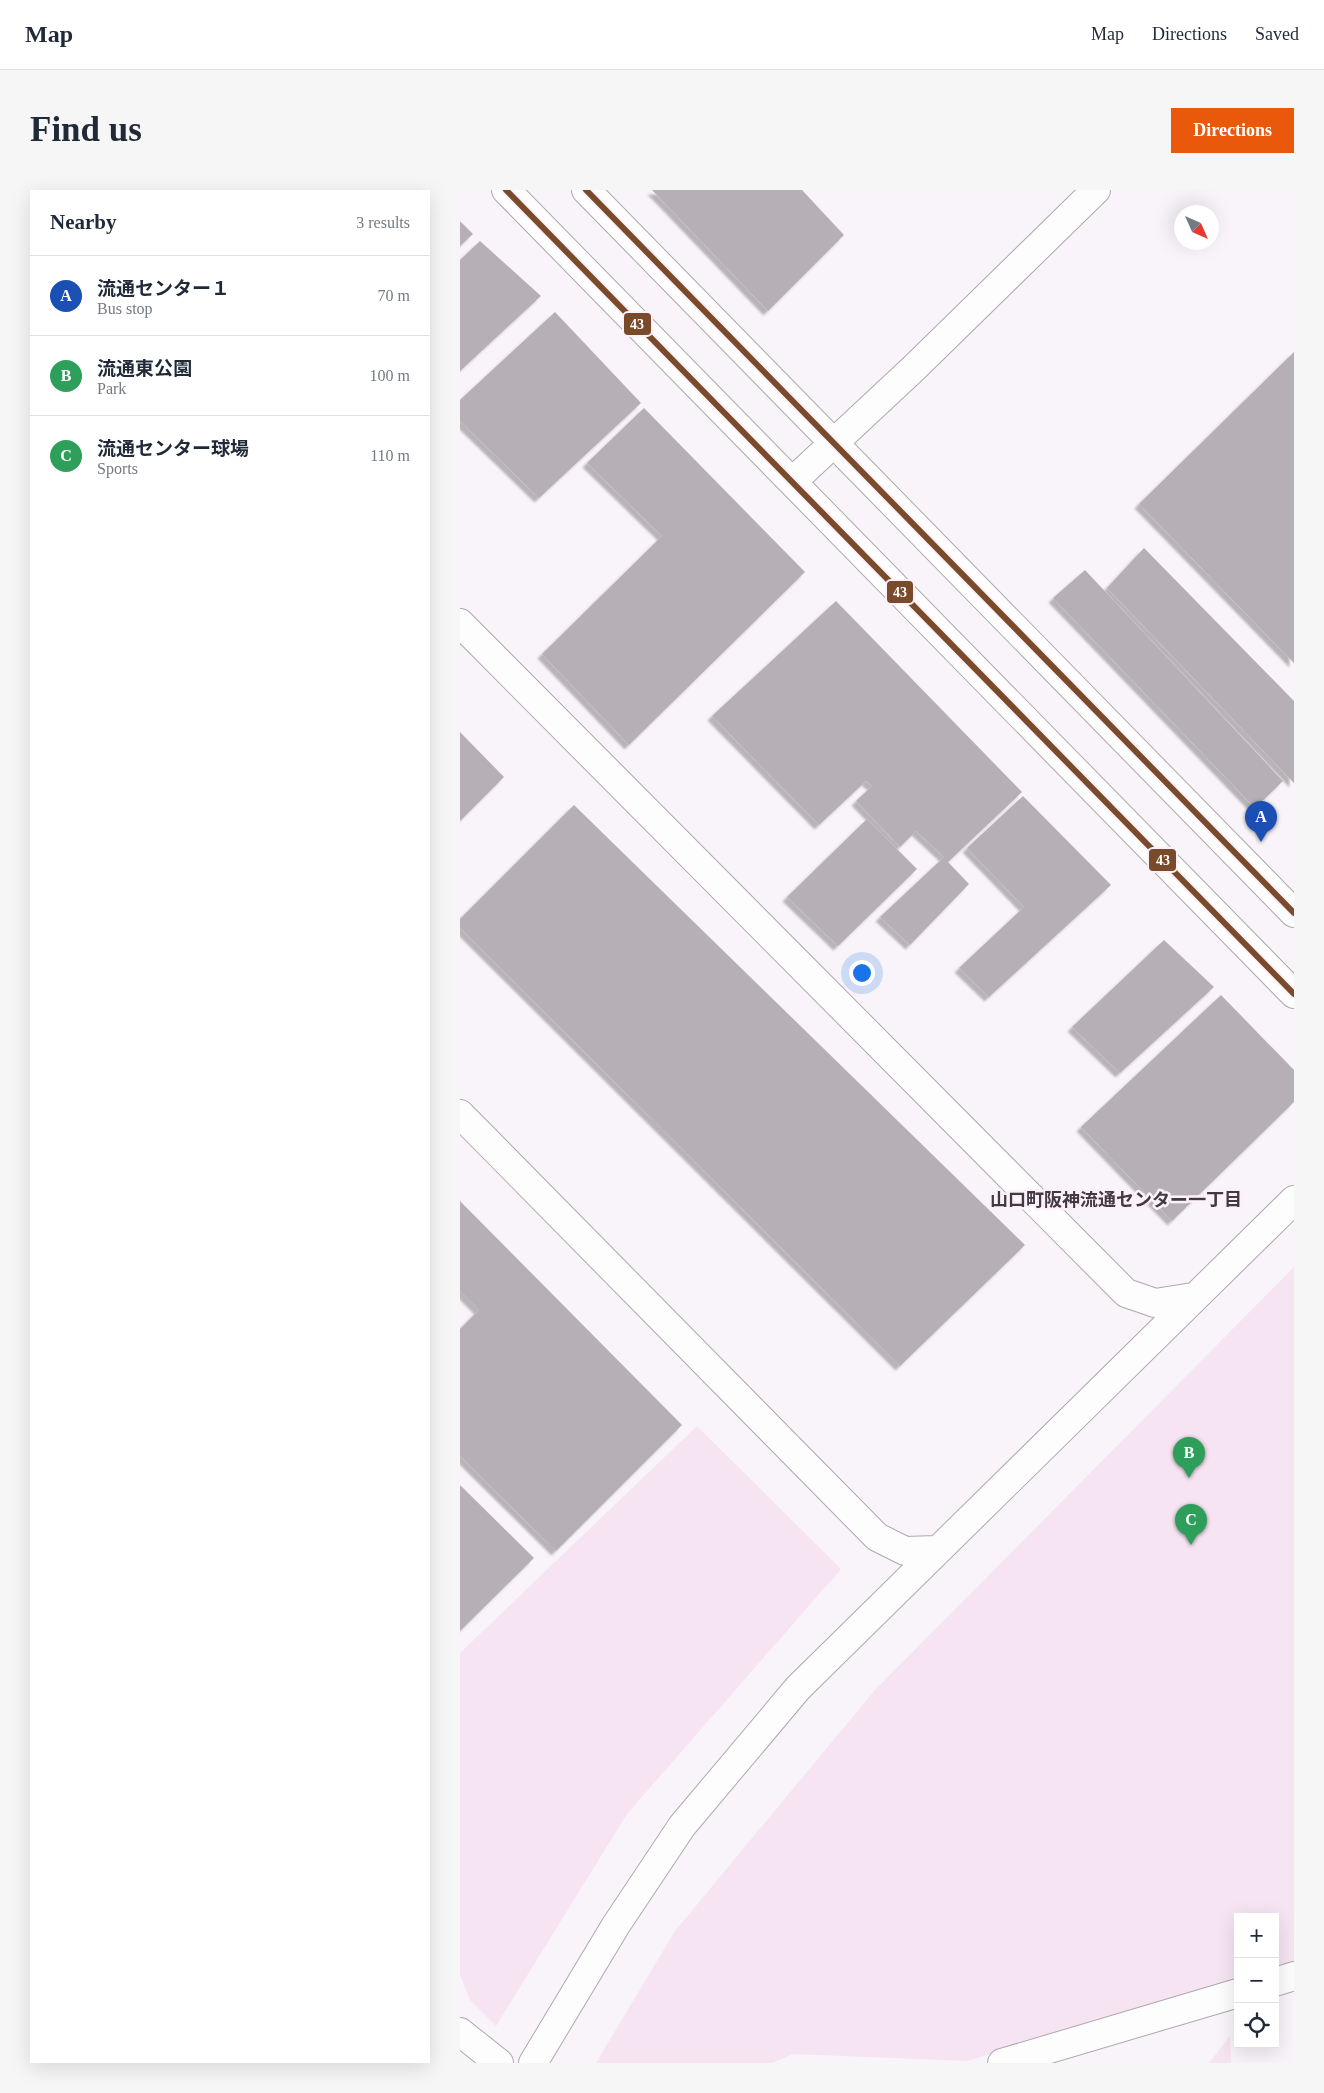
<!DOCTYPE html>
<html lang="en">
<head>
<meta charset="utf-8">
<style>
  body { margin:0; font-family:"Times New Roman","Noto Sans JP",serif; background:#f6f6f7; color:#1f2937 }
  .controls { position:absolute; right:15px; bottom:15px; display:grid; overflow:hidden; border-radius:0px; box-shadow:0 5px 20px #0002 }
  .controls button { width:45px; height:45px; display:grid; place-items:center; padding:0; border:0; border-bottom:1px solid #e0e1e3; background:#fff; color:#1f2937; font:25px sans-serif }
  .compass { position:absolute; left:714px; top:15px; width:45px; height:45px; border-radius:50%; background:#fff; box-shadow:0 5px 20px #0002; rotate:135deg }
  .you { position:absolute; left:401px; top:782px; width:18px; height:18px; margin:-12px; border:4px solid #fff; border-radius:50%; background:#1a73e8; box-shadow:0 0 0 8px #1a73e833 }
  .badge { display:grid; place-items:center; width:32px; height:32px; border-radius:50%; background:#ea580c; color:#fff; font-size:16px; font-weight:700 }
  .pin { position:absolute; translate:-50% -41px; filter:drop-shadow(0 1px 2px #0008) }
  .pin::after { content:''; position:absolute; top:26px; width:18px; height:15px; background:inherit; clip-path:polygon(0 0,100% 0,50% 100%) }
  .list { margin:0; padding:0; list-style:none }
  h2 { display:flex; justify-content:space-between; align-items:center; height:65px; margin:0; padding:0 20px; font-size:21px }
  h2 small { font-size:16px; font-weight:400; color:#747a83 }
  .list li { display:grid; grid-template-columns:32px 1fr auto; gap:15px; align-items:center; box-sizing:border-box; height:80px; padding:0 20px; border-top:1px solid #e0e1e3 }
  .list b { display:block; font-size:19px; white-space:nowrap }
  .list p { margin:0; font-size:16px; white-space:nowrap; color:#747a83 }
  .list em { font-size:16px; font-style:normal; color:#747a83 }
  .icon { flex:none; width:28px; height:28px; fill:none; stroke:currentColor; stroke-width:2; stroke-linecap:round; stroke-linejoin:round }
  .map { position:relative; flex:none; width:834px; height:1873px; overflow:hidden; border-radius:0px }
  header { display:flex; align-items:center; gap:30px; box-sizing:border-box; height:70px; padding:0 25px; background:#fff; border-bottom:1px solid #e0e1e3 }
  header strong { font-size:24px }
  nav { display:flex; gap:28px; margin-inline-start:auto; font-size:18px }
  .intro { display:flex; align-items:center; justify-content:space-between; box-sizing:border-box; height:120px; padding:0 30px }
  h1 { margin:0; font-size:35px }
  .button { padding:12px 22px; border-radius:0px; background:#ea580c; color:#fff; font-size:18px; font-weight:700 }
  main { display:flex; gap:30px; padding:0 30px }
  aside { flex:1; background:#fff; border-radius:0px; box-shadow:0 5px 20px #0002 }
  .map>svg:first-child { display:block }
  .green { fill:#f6e4f2 }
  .building { fill:#b6afb5; filter:url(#shadow) }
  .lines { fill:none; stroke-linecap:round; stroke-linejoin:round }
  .minor-casing { stroke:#afa8ae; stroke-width:30 }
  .tertiary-casing { stroke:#afa8ae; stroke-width:30 }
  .minor { stroke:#fefdfe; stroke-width:28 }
  .tertiary { stroke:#fefdfe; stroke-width:28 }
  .bus-1-casing { stroke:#fcf1fa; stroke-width:10 }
  .bus-1 { stroke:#7a4b2a; stroke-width:6 }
  .labels { text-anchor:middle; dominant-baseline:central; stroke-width:5; stroke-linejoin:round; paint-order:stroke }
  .neighbourhood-label { font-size:18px; font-weight:bold; fill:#433941; stroke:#fcf1fa }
  .line-badge { stroke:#fcf1fa; stroke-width:2 }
  .badge-label { font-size:14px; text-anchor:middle; font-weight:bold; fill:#fff }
</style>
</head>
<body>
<header>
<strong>Map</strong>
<nav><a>Map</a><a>Directions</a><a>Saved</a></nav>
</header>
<div class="intro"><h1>Find us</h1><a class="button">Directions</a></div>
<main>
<aside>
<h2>Nearby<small>3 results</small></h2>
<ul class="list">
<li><span class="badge" style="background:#1a4fb4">A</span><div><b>流通センター１</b><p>Bus stop</p></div><em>70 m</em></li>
<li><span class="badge" style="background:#2e9e5b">B</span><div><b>流通東公園</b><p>Park</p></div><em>100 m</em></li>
<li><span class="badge" style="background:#2e9e5b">C</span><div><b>流通センター球場</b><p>Sports</p></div><em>110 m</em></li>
</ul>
</aside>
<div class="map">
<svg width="834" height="1873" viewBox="0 0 834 1873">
  <defs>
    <filter id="shadow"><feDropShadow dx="-4.5" dy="4.5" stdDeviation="1" flood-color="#0004"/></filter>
  </defs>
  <rect width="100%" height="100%" fill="#f9f4f9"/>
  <path class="green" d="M 834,1077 L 834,1772 L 815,1778 L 815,1727 L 778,1727 L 778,1789 L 507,1871 L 333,1864 L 312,1873 L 136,1873 L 215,1741 L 415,1500 Z
    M 237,1236 L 381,1379 L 167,1624 L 36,1836 L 10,1810 L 0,1785 L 0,1463 Z
    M 770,1846 L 771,1873 L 749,1873 Z"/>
  <path class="building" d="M 192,0 L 342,0 L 384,45 L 308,121 Z
    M 0,31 L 13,44 L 0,56 Z
    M 20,51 L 81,106 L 0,181 L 0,70 Z
    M 95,122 L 181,213 L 79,308 L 0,231 L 0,210 Z
    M 834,162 L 834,473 L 679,314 Z
    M 184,218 L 345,382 L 169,555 L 82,464 L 202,346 L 127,273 Z
    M 684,358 L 834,511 L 834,593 L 647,398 Z
    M 625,380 L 823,591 L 795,618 L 593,408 Z
    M 376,411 L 562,602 L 488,672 L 509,694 L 450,755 L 420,727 L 484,667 L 456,641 L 440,657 L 396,611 L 412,596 L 406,591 L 359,635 L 252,526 Z
    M 0,542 L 44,587 L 0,631 Z
    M 563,606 L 651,695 L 529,807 L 499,778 L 564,717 L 507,658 Z
    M 114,615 L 565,1055 L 440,1176 L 0,738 L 0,729 Z
    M 407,629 L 457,679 L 378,756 L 327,707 Z
    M 704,750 L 754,797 L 660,883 L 612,837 Z
    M 761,805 L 834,880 L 834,912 L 712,1031 L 621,937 Z
    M 0,1011 L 222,1235 L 96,1361 L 0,1266 L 0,1139 L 19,1120 L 0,1101 Z
    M 0,1295 L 74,1368 L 0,1441 Z"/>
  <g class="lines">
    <g class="minor-casing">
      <path id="minor" d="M 333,291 L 454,178 L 636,0
        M 0,433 L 666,1103 L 695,1113 L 733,1107
        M 0,924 L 417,1347 L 445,1361 L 477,1360
        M 815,1792 L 834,1786
        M 0,1842 L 39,1873
        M 73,1873 L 156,1735 L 222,1636 L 338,1498 L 834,1010
        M 542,1873 L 778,1803"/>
    </g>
    <g class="tertiary-casing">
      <path id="tertiary" d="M 46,0 L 834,804
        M 126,0 L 834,723"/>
    </g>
    <use href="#minor" class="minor"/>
    <use href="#tertiary" class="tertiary"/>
    <g class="bus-1-casing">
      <path id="bus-1" d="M 46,0 L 834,804
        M 126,0 L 834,723"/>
    </g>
    <use href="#bus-1" class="bus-1"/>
  </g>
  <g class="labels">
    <g class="neighbourhood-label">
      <text x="656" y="1010">山口町阪神流通センター一丁目</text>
    </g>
  </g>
  <g class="line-badge">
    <rect x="163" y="122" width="29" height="24" rx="5" fill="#7a4b2a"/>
    <rect x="426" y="390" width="28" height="24" rx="5" fill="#7a4b2a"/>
    <rect x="688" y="658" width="29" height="24" rx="5" fill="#7a4b2a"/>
  </g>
  <g class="badge-label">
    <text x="177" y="139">43</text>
    <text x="440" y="407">43</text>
    <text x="703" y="675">43</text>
  </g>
</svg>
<div class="controls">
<button>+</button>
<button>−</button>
<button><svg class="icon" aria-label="locate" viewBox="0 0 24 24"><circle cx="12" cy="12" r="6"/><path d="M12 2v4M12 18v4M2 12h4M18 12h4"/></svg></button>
</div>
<svg class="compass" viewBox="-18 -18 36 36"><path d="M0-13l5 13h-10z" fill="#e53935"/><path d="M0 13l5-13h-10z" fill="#747a83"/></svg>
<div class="you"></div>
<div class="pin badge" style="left:801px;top:652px;background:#1a4fb4">A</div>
<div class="pin badge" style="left:729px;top:1288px;background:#2e9e5b">B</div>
<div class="pin badge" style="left:731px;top:1355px;background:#2e9e5b">C</div>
</div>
</main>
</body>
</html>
